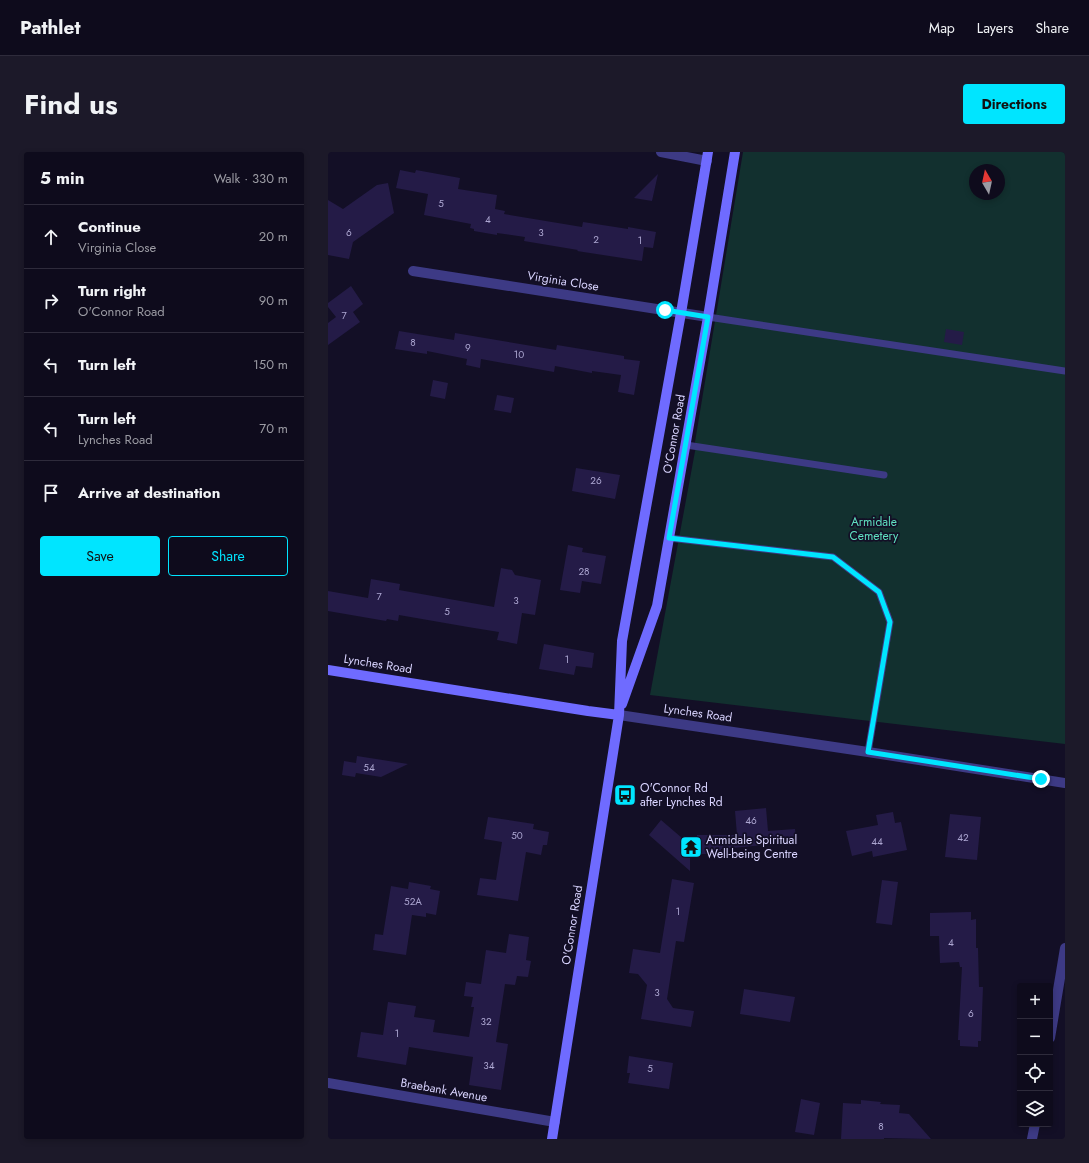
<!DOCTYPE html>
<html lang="en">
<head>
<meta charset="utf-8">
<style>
  body { margin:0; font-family:Jost,sans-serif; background:#1c1929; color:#f1f3f6 }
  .controls { position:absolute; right:12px; bottom:12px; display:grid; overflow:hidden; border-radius:4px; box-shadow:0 2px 6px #0003 }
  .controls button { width:36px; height:36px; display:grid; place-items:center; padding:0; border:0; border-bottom:1px solid #2e2b3b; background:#0e0b1c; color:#f1f3f6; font:20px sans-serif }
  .compass { position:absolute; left:641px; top:12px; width:36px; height:36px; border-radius:50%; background:#0e0b1c; box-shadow:0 2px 6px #0003; rotate:351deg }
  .stop { position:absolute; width:12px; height:12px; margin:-9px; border:3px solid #00e5ff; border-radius:50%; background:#fff }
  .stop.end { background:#00e5ff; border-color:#fff; box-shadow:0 1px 4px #0008 }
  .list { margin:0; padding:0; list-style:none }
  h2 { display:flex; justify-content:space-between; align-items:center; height:52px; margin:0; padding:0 16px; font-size:17px }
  h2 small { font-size:13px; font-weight:400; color:#9b9ba3 }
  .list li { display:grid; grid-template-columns:26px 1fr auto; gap:12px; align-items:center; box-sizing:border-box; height:64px; padding:0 16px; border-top:1px solid #2e2b3b }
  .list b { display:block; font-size:15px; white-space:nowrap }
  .list p { margin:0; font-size:13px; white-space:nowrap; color:#9b9ba3 }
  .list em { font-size:13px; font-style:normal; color:#9b9ba3 }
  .actions { display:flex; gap:8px; padding:12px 16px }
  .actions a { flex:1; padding:9px 0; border:1px solid #00e5ff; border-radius:4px; text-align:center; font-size:14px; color:#00e5ff }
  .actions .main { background:#00e5ff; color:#111 }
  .icon { flex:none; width:22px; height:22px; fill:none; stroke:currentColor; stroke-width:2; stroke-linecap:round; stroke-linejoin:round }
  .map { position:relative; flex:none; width:737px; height:987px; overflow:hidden; border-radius:4px }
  header { display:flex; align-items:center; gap:24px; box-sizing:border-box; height:56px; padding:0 20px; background:#0e0b1c; border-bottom:1px solid #2e2b3b }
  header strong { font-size:19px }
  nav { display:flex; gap:22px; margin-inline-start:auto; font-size:14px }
  .intro { display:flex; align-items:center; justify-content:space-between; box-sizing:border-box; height:96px; padding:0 24px }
  h1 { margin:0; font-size:28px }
  .button { padding:10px 18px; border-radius:4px; background:#00e5ff; color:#111; font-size:14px; font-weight:700 }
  main { display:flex; gap:24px; padding:0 24px }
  aside { flex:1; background:#0e0b1c; border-radius:4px; box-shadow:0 2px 6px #0003 }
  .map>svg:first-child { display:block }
  .green { fill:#12302f; fill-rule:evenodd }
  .building { fill:#241b47 }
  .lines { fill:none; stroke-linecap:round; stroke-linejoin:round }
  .lane { stroke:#3d3a85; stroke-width:7 }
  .street { stroke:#3d3a85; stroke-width:10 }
  .secondary { stroke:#6f6bff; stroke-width:10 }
  .route { stroke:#00e5ff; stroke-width:5 }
  .labels { text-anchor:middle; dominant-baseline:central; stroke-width:3.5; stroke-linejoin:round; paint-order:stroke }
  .number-label { font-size:10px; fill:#aca6d1 }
  .street-label { font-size:12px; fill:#d9d4ff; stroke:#130f26 }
  .park-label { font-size:12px; fill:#5fe0c0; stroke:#130f26 }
  .poi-label { font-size:12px; fill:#d9d4ff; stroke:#130f26; text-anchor:start }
</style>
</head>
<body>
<header>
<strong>Pathlet</strong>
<nav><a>Map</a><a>Layers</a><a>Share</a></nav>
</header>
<div class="intro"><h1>Find us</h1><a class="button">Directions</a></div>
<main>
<aside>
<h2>5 min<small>Walk · 330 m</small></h2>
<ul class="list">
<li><svg class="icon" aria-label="ahead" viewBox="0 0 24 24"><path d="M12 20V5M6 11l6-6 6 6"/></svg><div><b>Continue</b><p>Virginia Close</p></div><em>20 m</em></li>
<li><svg class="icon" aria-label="right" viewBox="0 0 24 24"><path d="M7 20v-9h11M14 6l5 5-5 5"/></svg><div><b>Turn right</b><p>O'Connor Road</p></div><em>90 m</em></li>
<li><svg class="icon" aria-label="left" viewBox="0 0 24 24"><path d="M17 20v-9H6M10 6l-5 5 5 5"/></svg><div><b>Turn left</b></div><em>150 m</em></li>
<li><svg class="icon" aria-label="left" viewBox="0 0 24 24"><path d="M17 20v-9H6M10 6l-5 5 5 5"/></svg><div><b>Turn left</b><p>Lynches Road</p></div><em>70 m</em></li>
<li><svg class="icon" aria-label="arrive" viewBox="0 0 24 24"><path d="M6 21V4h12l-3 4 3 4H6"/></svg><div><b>Arrive at destination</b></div></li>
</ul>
<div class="actions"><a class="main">Save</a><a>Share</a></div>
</aside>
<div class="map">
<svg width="737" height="987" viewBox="0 0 737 987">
  <rect width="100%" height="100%" fill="#130f26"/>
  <path class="green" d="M 415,0 L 737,0 L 737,592 L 322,543 L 368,294 L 367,290 ZM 647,18 L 671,18 L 671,42 L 647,42 Z"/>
  <path class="building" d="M 72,18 L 87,21 L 88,18 L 132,26 L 130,37 L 169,43 L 167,57 L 177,59 L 176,62 L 254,75 L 255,70 L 300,77 L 300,75 L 328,80 L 325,96 L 316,95 L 314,109 L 249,99 L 250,98 L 196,89 L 197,85 L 169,81 L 169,83 L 146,79 L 146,77 L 142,76 L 143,72 L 96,63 L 100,42 L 68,36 Z
    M 330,22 L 324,49 L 306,46 Z
    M 60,31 L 66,61 L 25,90 L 21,107 L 0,103 L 0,48 L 15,57 L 49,33 Z
    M 23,134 L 35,152 L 25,160 L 32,170 L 0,193 L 0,171 L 8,165 L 0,155 L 0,151 Z
    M 618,177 L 636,180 L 634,193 L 616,190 Z
    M 71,179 L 126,188 L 127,181 L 228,198 L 229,193 L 296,204 L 296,207 L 312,209 L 306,243 L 290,240 L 293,223 L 264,219 L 264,221 L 227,214 L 226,220 L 153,207 L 152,216 L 138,213 L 139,207 L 99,199 L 99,202 L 67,197 Z
    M 105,228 L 120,231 L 117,247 L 102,244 Z
    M 169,243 L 186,246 L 183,261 L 166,258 Z
    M 248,316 L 292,323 L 287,347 L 244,339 Z
    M 240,393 L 255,396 L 254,400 L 278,404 L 273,432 L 254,429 L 252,441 L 232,438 Z
    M 173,416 L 184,418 L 187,423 L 213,428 L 207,463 L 194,461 L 189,492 L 169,488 L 171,480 L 140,475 L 71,463 L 70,469 L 59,467 L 58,469 L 0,459 L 0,439 L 40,446 L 43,427 L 72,432 L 71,438 L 166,455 Z
    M 216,492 L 266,501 L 264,516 L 248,514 L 246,523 L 211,517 Z
    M 29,604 L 80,612 L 53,625 L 28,621 L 27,625 L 14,623 L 16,609 L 28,611 Z
    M 438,656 L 440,679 L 467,677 L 468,690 L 393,697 L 393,702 L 362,702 L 362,719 L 321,683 L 333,668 L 368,698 L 369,683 L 409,683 L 407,659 Z
    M 565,660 L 567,671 L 573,670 L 579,698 L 545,705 L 544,699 L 524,704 L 518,679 L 550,673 L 548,663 Z
    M 622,662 L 653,665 L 649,708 L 617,705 Z
    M 160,665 L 206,672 L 205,677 L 221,680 L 219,693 L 215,693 L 213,703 L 198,700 L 190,749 L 149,743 L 152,726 L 168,728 L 174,690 L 156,687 Z
    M 344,727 L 366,731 L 356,790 L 348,789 L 339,847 L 345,856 L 366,859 L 363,875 L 313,867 L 319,833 L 310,822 L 301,821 L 305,797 L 332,801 Z
    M 554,728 L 570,730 L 564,773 L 548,771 Z
    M 81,730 L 103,734 L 102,737 L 112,739 L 108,763 L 98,761 L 98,765 L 84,763 L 78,803 L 45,798 L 47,782 L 55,783 L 63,734 L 80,737 Z
    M 643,760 L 643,768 L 648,767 L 648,796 L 650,796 L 651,835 L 655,835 L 653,889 L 650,889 L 650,895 L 632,894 L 632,888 L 630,888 L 634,815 L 632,815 L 631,810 L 612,811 L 611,784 L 602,784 L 602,761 Z
    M 181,782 L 201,785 L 198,808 L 203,809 L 200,825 L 189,824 L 187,833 L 177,832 L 168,890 L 180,892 L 173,938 L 141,933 L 145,905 L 81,895 L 78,913 L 29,905 L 33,880 L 55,883 L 60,850 L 88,854 L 86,865 L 107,868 L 105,880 L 141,885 L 146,855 L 143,855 L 145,845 L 136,844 L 138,830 L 153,832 L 158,798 L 178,801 Z
    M 416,837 L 467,845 L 462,870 L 412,862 Z
    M 301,904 L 345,911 L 341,937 L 300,931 L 302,921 L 299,921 Z
    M 473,947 L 492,951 L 486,983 L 467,980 Z
    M 533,948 L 553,950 L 552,952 L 572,953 L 571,961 L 581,962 L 603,987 L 556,986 L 556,987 L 513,987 L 515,951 L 533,952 Z"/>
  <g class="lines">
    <path class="lane" d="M 380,165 L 737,219
      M 358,293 L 556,323
      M 341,386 L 505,405 L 551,440 L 562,470 L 540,600"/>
    <path class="street" d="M 333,0 L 379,9
      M 85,119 L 380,165
      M 291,563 L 540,600 L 737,631
      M 722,886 L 737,796
      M 0,931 L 227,970
      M 704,987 L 707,972"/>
    <path class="secondary" d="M 0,518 L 260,559 L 291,563
      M 294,552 L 329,454 L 380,165 L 407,0
      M 224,987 L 291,563 L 294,489 L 353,161 L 380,0"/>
  </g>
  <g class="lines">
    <path class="route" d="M 337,158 L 380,165 L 341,386 L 505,405 L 551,440 L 562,470 L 540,600 L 713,627"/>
  </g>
  <defs>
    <g id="bus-square" transform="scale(1.15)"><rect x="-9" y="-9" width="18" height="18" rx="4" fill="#00e5ff" stroke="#130f26"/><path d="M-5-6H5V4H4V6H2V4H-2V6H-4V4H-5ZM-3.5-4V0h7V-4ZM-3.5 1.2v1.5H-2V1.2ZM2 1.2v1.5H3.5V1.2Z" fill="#111"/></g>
    <g id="temple-square" transform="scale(1.15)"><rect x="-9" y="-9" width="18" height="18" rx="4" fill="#00e5ff" stroke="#130f26"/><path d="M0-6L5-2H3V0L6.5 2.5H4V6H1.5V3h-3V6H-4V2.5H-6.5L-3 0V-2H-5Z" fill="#111"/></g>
  </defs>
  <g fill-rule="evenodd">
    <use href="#bus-square" x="297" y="643"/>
    <use href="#temple-square" x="363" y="695"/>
  </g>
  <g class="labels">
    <g class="number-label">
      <text x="113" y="51">5</text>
      <text x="160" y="67">4</text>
      <text x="21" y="80">6</text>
      <text x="213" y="80">3</text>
      <text x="268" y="87">2</text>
      <text x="312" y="88">1</text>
      <text x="16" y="163">7</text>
      <text x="85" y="190">8</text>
      <text x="140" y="195">9</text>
      <text x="191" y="202">10</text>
      <text x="268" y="328">26</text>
      <text x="256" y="419">28</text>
      <text x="51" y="444">7</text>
      <text x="188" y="448">3</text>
      <text x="119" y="459">5</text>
      <text x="239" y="507">1</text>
      <text x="41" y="615">54</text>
      <text x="423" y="668">46</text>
      <text x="189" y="683">50</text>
      <text x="635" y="685">42</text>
      <text x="549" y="689">44</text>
      <text x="85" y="749">52A</text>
      <text x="350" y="759">1</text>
      <text x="623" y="790">4</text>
      <text x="329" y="840">3</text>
      <text x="643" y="861">6</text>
      <text x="158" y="869">32</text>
      <text x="69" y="881">1</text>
      <text x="161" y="913">34</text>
      <text x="322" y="916">5</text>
      <text x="553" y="974">8</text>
    </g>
    <g class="street-label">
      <text transform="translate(235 129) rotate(9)">Virginia Close</text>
      <text transform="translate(346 282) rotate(-80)">O'Connor Road</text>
      <text transform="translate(50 512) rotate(9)">Lynches Road</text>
      <text transform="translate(370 561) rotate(8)">Lynches Road</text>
      <text transform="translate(244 773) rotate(-81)">O'Connor Road</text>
      <text transform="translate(116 938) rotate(10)">Braebank Avenue</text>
    </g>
    <g class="park-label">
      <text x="546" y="370">Armidale<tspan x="546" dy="14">Cemetery</tspan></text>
    </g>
    <g class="poi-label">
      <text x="312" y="636">O'Connor Rd<tspan x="312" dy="14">after Lynches Rd</tspan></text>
      <text x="378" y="688">Armidale Spiritual<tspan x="378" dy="14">Well-being Centre</tspan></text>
    </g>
  </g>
</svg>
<div class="controls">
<button>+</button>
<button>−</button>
<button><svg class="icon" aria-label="locate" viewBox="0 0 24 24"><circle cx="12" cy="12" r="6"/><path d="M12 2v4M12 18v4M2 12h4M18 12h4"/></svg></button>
<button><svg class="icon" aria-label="layers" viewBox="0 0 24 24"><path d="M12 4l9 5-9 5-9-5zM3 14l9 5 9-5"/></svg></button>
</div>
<svg class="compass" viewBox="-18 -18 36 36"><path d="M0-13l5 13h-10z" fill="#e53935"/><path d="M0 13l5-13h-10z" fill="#9b9ba3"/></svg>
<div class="stop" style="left:337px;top:158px"></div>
<div class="stop end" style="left:713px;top:627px"></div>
</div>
</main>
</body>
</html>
